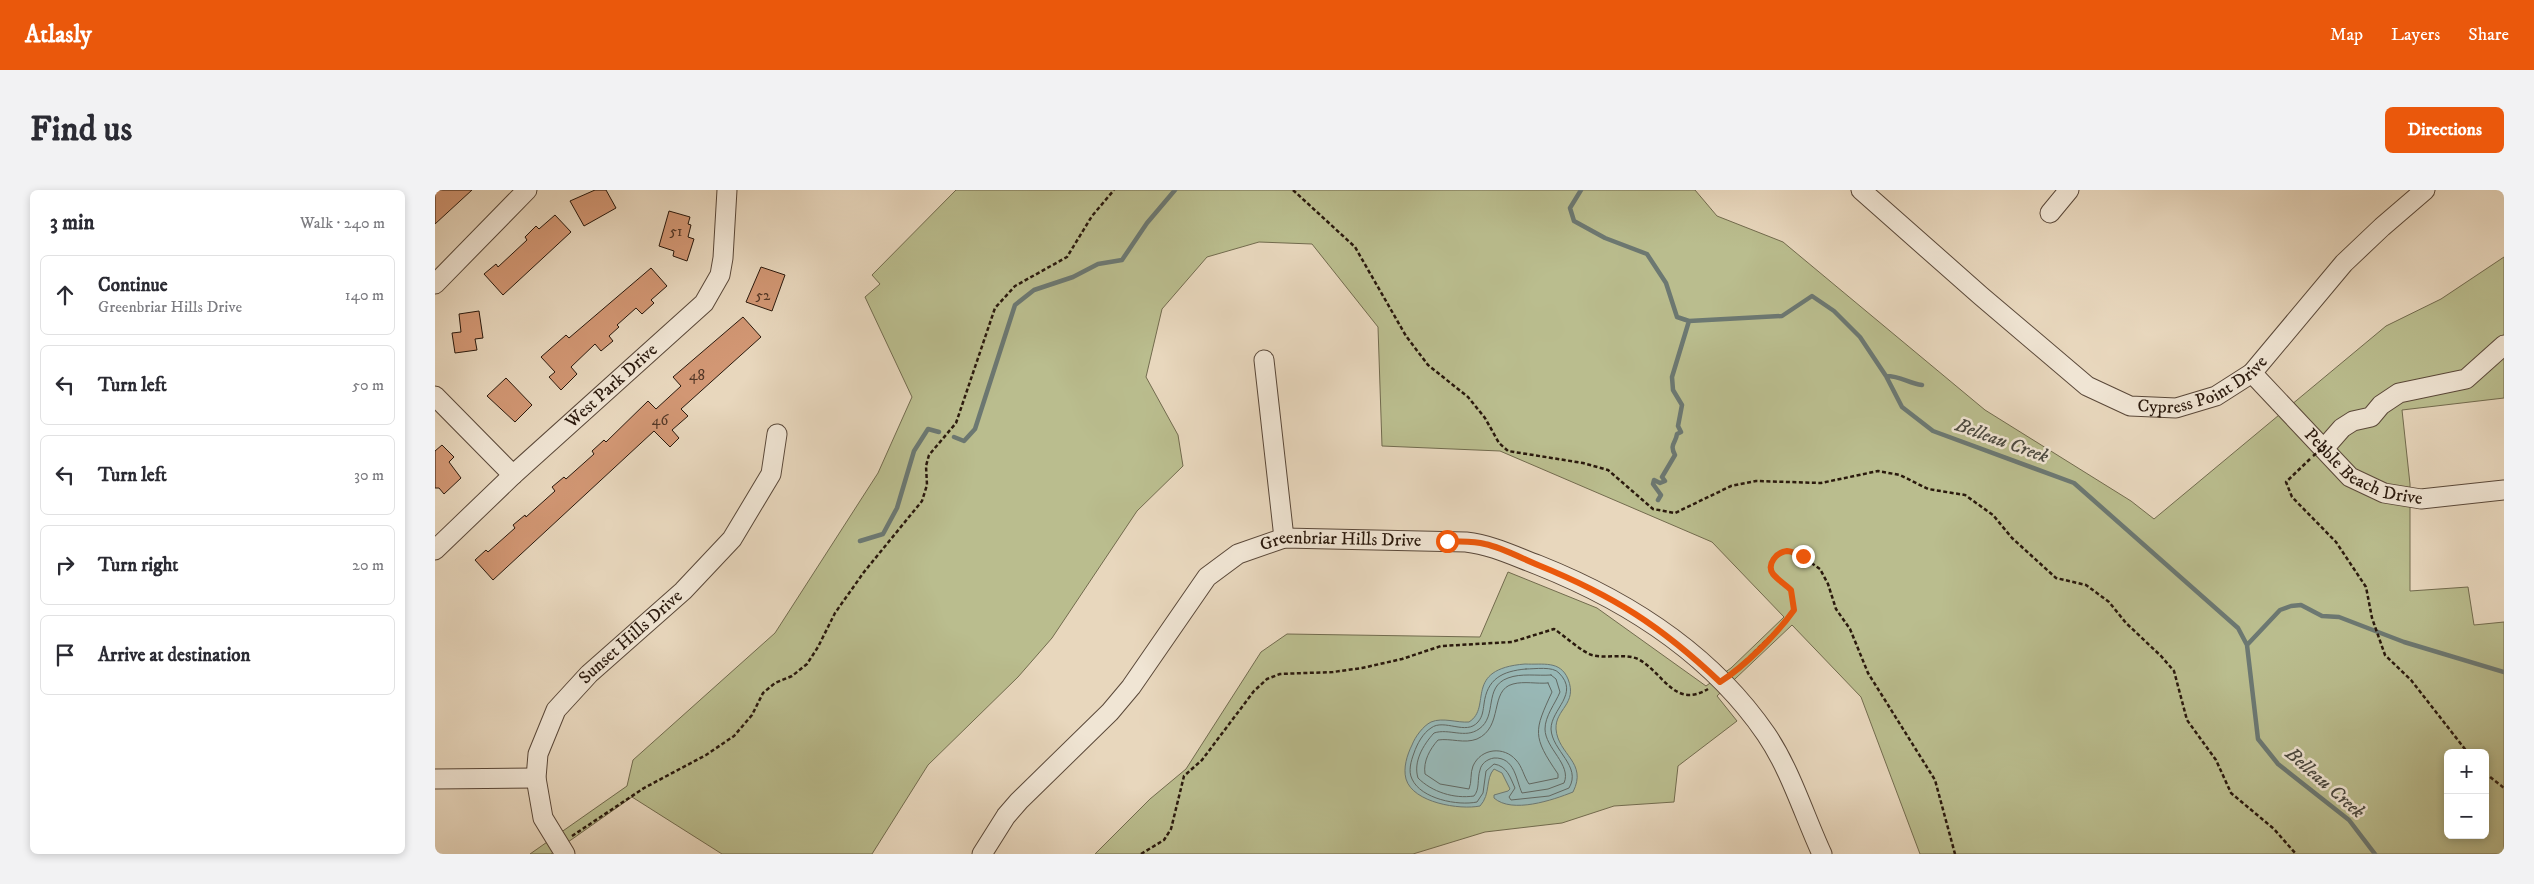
<!DOCTYPE html>
<html lang="en">
<head>
<meta charset="utf-8">
<style>
  body { margin:0; font-family:"IM FELL DW Pica",serif; background:#f2f2f3; color:#2b2b33 }
  .controls { position:absolute; right:15px; bottom:15px; display:grid; overflow:hidden; border-radius:8px; box-shadow:0 2px 8px #0003 }
  .controls button { width:45px; height:45px; display:grid; place-items:center; padding:0; border:0; border-bottom:1px solid #e1e1e2; background:#fff; color:#2b2b33; font:25px sans-serif }
  .stop { position:absolute; width:15px; height:15px; margin:-11px; border:4px solid #ea580c; border-radius:50%; background:#fff }
  .stop.end { background:#ea580c; border-color:#fff; box-shadow:0 1px 5px #0008 }
  .list { margin:0; padding:0; list-style:none }
  h2 { display:flex; justify-content:space-between; align-items:center; height:65px; margin:0; padding:0 20px; font-size:21px }
  h2 small { font-size:16px; font-weight:400; color:#7c7c81 }
  .list li { display:grid; grid-template-columns:32px 1fr auto; gap:15px; align-items:center; box-sizing:border-box; height:80px; margin:0 10px 10px; padding:0 10px; border:1px solid #e1e1e2; border-radius:8px }
  .list b { display:block; font-size:19px; white-space:nowrap }
  .list p { margin:0; font-size:16px; white-space:nowrap; color:#7c7c81 }
  .list em { font-size:16px; font-style:normal; color:#7c7c81 }
  .icon { flex:none; width:28px; height:28px; fill:none; stroke:currentColor; stroke-width:2; stroke-linecap:round; stroke-linejoin:round }
  .map { position:relative; flex:none; width:2069px; height:664px; overflow:hidden; border-radius:8px }
  header { display:flex; align-items:center; gap:30px; box-sizing:border-box; height:70px; padding:0 25px; background:#ea580c; color:#fff }
  header strong { font-size:24px }
  nav { display:flex; gap:28px; margin-inline-start:auto; font-size:18px }
  .intro { display:flex; align-items:center; justify-content:space-between; box-sizing:border-box; height:120px; padding:0 30px }
  h1 { margin:0; font-size:35px }
  .button { padding:12px 22px; border-radius:8px; background:#ea580c; color:#fff; font-size:18px; font-weight:700 }
  main { display:flex; gap:30px; padding:0 30px }
  aside { flex:1; background:#fff; border-radius:8px; box-shadow:0 2px 8px #0003 }
  .map>svg:first-child { display:block }
  .green { fill:#babd8e; stroke:#726b4e; fill-rule:evenodd }
  .water { fill:#98b8b6; stroke:#6c7872 }
  .lines { fill:none; stroke-linecap:round; stroke-linejoin:round }
  .shore { stroke:#616862; stroke-width:1 }
  .stream { stroke:#6c7872; stroke-width:4.5 }
  .building { fill:#d29774; stroke:#2a190d }
  .minor-casing { stroke:#5a4839; stroke-width:21 }
  .path { stroke:#2a190d; stroke-width:2.5; stroke-dasharray:4 2.5; stroke-linecap:butt }
  .minor { stroke:#f0e5d4; stroke-width:19 }
  .path-bridge { stroke:#2a190d; stroke-width:2.5; stroke-dasharray:4 2.5; stroke-linecap:butt }
  .route { stroke:#ea580c; stroke-width:6 }
  .labels { text-anchor:middle; dominant-baseline:central; stroke-width:5; stroke-linejoin:round; paint-order:stroke }
  .number-label { font-size:15px; fill:#543827 }
  .street-label { font-size:18px; fill:#2a190d; stroke:#f0e5d4 }
  .water-label { font-size:19px; font-style:italic; fill:#4b4940; stroke:#f0e5d4 }
</style>
</head>
<body>
<header>
<strong>Atlasly</strong>
<nav><a>Map</a><a>Layers</a><a>Share</a></nav>
</header>
<div class="intro"><h1>Find us</h1><a class="button">Directions</a></div>
<main>
<aside>
<h2>3 min<small>Walk · 240 m</small></h2>
<ul class="list">
<li><svg class="icon" aria-label="ahead" viewBox="0 0 24 24"><path d="M12 20V5M6 11l6-6 6 6"/></svg><div><b>Continue</b><p>Greenbriar Hills Drive</p></div><em>140 m</em></li>
<li><svg class="icon" aria-label="left" viewBox="0 0 24 24"><path d="M17 20v-9H6M10 6l-5 5 5 5"/></svg><div><b>Turn left</b></div><em>50 m</em></li>
<li><svg class="icon" aria-label="left" viewBox="0 0 24 24"><path d="M17 20v-9H6M10 6l-5 5 5 5"/></svg><div><b>Turn left</b></div><em>30 m</em></li>
<li><svg class="icon" aria-label="right" viewBox="0 0 24 24"><path d="M7 20v-9h11M14 6l5 5-5 5"/></svg><div><b>Turn right</b></div><em>20 m</em></li>
<li><svg class="icon" aria-label="arrive" viewBox="0 0 24 24"><path d="M6 21V4h12l-3 4 3 4H6"/></svg><div><b>Arrive at destination</b></div></li>
</ul>
</aside>
<div class="map">
<svg width="2069" height="664" viewBox="0 0 2069 664">
  <rect width="100%" height="100%" fill="#e8d7bd"/>
  <filter id="stains"><feTurbulence type="fractalNoise" baseFrequency=".004" numOctaves="4"/><feColorMatrix values="0 0 0 0 .2 0 0 0 0 .09 0 0 0 0 .02 0 0 0 .5 -.17"/></filter>
  <radialGradient id="worn" r=".72"><stop offset=".6" stop-color="#630" stop-opacity="0"/><stop offset="1" stop-color="#630" stop-opacity=".3"/></radialGradient>
  <path class="green" d="M 521,0 L 1260,0 L 1282,26 L 1348,52 L 1550,220 L 1696,311 L 1719,329 L 1951,136 L 2006,109 L 2069,67 L 2069,208 L 1967,220 L 1975,294 L 1975,401 L 2033,397 L 2039,435 L 2069,432 L 2069,664 L 1485,664 L 1426,507 L 1357,435 L 1282,506 L 1302,531 L 1243,576 L 1239,612 L 1179,616 L 1127,633 L 1050,642 L 978,664 L 660,664 L 715,609 L 751,579 L 826,462 L 852,444 L 1045,447 L 1073,382 L 1162,418 L 1271,496 L 1296,478 L 1349,427 L 1277,352 L 1065,261 L 947,256 L 943,137 L 877,54 L 824,52 L 772,67 L 727,119 L 711,187 L 743,245 L 748,276 L 702,321 L 617,448 L 583,487 L 493,575 L 437,664 L 287,664 L 197,607 L 116,664 L 95,664 L 192,596 L 198,570 L 340,443 L 443,283 L 477,207 L 430,107 L 445,94 L 437,85 ZM 2013,563 L 2050,563 L 2050,645 L 2013,645 Z"/>
  <path class="water" d="M 1090,474 C 1108,475 1125,470 1133,489 C 1143,514 1120,519 1121,539 C 1123,565 1153,572 1138,602 C 1118,610 1077,624 1059,608 L 1059,605 L 1073,601 L 1075,599 L 1067,583 L 1059,579 C 1050,589 1056,604 1045,616 C 1025,620 978,613 971,589 C 968,578 972,565 977,555 C 980,547 988,536 996,532 C 1008,527 1022,533 1034,532 C 1058,517 1027,479 1090,474 Z"/>
  <g class="lines">
    <path class="shore" d="M 1091,479 C 1100,479 1118,476 1124,483 C 1145,504 1116,519 1116,539 C 1117,561 1147,576 1134,598 L 1114,606 L 1076,610 L 1074,607 L 1080,598 C 1075,587 1072,576 1059,574 L 1051,581 L 1048,603 L 1042,612 C 1023,616 986,609 977,589 C 973,581 976,571 979,563 C 982,554 988,543 996,538 C 1009,528 1031,546 1043,532 C 1048,526 1048,520 1049,514 C 1052,489 1067,481 1091,479 Z
      M 1116,485 L 1121,489 L 1125,502 C 1120,514 1110,526 1110,539 C 1110,558 1137,575 1129,593 L 1113,599 L 1087,603 C 1081,590 1080,567 1059,568 C 1052,569 1046,574 1045,580 C 1042,589 1045,599 1039,606 C 1019,609 997,602 983,588 C 978,572 988,555 999,543 C 1014,538 1030,549 1044,539 C 1063,526 1048,497 1073,488 C 1086,483 1102,486 1116,485 Z
      M 1113,493 L 1117,502 C 1099,541 1097,546 1123,584 L 1123,588 L 1094,594 C 1089,587 1087,576 1081,570 C 1069,556 1046,558 1038,576 C 1035,583 1037,592 1034,599 L 1005,594 L 990,584 C 988,571 995,559 1003,550 C 1016,548 1029,554 1042,549 C 1069,537 1054,500 1078,494 C 1089,491 1102,494 1113,493 Z"/>
    <path class="stream" d="M 1146,0 L 1135,18 L 1139,31 L 1170,48 L 1212,64 L 1231,93 L 1242,127 L 1254,131 L 1347,126 L 1377,106 L 1399,121 L 1425,147 L 1451,186 L 1467,217 L 1498,241 L 1639,293 L 1803,438 L 1812,455 L 1823,549 L 1843,574 L 1914,630 L 1940,664
      M 1451,186 C 1466,186 1473,193 1487,195
      M 519,247 L 529,251 L 540,239 L 580,115 L 599,100 L 638,87 L 663,74 L 687,70 L 712,33 L 740,0
      M 1223,310 L 1226,305 L 1218,294 L 1219,290 L 1225,293 L 1230,291 L 1227,287 L 1240,265 C 1234,254 1241,253 1242,244 L 1246,242 L 1243,236 L 1247,215 L 1238,200 L 1237,187 L 1254,131
      M 425,351 L 448,344 L 462,318 L 479,261 L 493,239 L 504,242
      M 1812,455 L 1845,420 L 1856,416 L 1866,415 L 1887,426 L 1904,427 L 1969,452 L 2069,482"/>
  </g>
  <path class="building" d="M 0,0 L 37,0 L 0,34 Z
    M 160,0 L 171,0 L 181,18 L 149,36 L 135,11 Z
    M 234,21 L 255,27 L 253,34 L 256,35 L 253,47 L 259,49 L 252,71 L 238,66 L 239,61 L 224,56 Z
    M 120,25 L 136,42 L 68,105 L 49,84 L 61,74 L 63,77 L 92,50 L 90,47 L 101,36 L 104,39 Z
    M 326,77 L 350,85 L 337,121 L 311,112 Z
    M 216,78 L 232,96 L 216,110 L 219,113 L 207,124 L 201,118 L 182,135 L 184,137 L 174,146 L 178,151 L 166,161 L 160,154 L 136,177 L 142,184 L 126,200 L 114,187 L 120,182 L 106,167 L 131,145 L 134,148 Z
    M 44,121 L 48,148 L 40,149 L 42,160 L 20,163 L 17,143 L 26,142 L 24,124 Z
    M 308,127 L 326,147 L 246,219 L 253,226 L 237,240 L 244,248 L 235,257 L 219,241 L 58,390 L 40,370 L 51,360 L 53,362 L 80,338 L 78,335 L 90,325 L 91,327 L 120,301 L 117,297 L 129,287 L 131,289 L 159,264 L 157,261 L 169,250 L 171,252 L 213,211 L 221,219 L 246,196 L 238,187 Z
    M 71,188 L 97,215 L 80,232 L 52,206 Z
    M 7,255 L 19,267 L 14,272 L 26,288 L 9,304 L 4,298 L 0,298 L 0,261 Z"/>
  <g class="lines">
    <g class="minor-casing">
      <g id="minor">
        <path id="s1" d="M 1426,0 L 1546,106 L 1652,196 L 1695,216 L 1741,218 L 1781,206 L 1817,183 L 1909,73 L 1947,37 L 1990,0"/>
        <path d="M 1615,23 L 1634,0"/>
        <path d="M 0,94 L 92,0"/>
        <path d="M 829,170 L 849,348"/>
        <path id="s2" d="M 1817,183 L 1915,287 L 1949,303 L 1986,309 L 2069,300"/>
        <path d="M 0,206 L 78,285"/>
        <path d="M 1893,254 L 1907,238 L 1918,231 L 1936,227 L 1946,215 L 1964,203 L 2031,189 L 2069,155"/>
        <path id="s3" d="M 0,360 L 78,285 L 269,113 L 285,85 L 288,68 L 292,0"/>
        <path d="M 0,589 L 101,588"/>
        <path id="s4" d="M 130,664 L 108,628 L 101,588 L 103,564 L 121,520 L 154,484 L 248,401 L 297,349 L 336,284 L 342,244"/>
        <path id="s5" d="M 547,664 L 571,626 L 584,611 L 675,522 L 696,497 L 772,387 L 803,364 L 849,348 L 1031,352 C 1057,355 1079,366 1103,375 C 1191,410 1276,464 1331,544 C 1355,579 1369,625 1387,664"/>
      </g>
    </g>
    <path class="path" d="M 858,0 L 920,57 L 971,146 L 993,175 L 1033,207 L 1050,228 L 1064,253 L 1073,261 L 1148,273 L 1173,280 L 1218,319 L 1240,323 L 1296,296 L 1321,291 L 1386,293 L 1443,281 L 1465,285 L 1493,299 L 1530,305 L 1558,325 L 1577,348 L 1621,388 L 1651,395 L 1674,412 L 1691,433 L 1726,466 L 1739,481 L 1752,530 L 1781,570 L 1796,603 L 1839,639 L 1861,664
      M 1875,269 L 1851,292 L 1857,307 L 1901,352 L 1931,397 L 1937,428 L 1950,465 L 1976,490 L 2033,563
      M 1300,481 L 1351,431 L 1359,420 L 1356,400 L 1339,384 L 1336,379 L 1337,371 L 1345,363 L 1354,361 L 1368,367 L 1385,379 L 1393,394 L 1401,419 L 1415,439 L 1433,483 L 1500,590 L 1520,664
      M 2050,583 L 2069,598
      M 137,646 L 209,598 L 271,565 L 299,546 L 317,525 L 328,503 L 340,493 L 357,486 L 372,474 L 383,457 L 400,423 L 429,382 L 487,311 L 492,295 L 491,276 L 494,265 L 521,233 L 560,118 L 580,96 L 632,67 L 657,26 L 679,0
      M 706,664 L 729,650 L 736,639 L 749,586 L 767,570 L 819,501 L 832,489 L 845,484 L 898,482 L 927,478 L 967,469 L 1006,456 L 1077,452 L 1119,439 C 1130,446 1145,461 1157,465 C 1172,469 1189,463 1203,469 C 1229,483 1239,519 1273,499"/>
    <use href="#minor" class="minor"/>
    <path class="path-bridge" d="M 1878,266 L 1893,254"/>
  </g>
  <g class="lines">
    <path class="route" d="M 1012,351 C 1024,352 1038,351 1050,354 C 1068,358 1086,368 1103,375 C 1179,406 1226,436 1285,492 C 1310,476 1342,444 1359,420 L 1356,400 C 1351,395 1343,390 1338,384 C 1331,374 1342,362 1352,361 C 1357,361 1363,365 1368,366"/>
  </g>
  <g class="labels">
    <g class="number-label">
      <text x="241" y="41">51</text>
      <text x="328" y="105">52</text>
      <text x="262" y="185">48</text>
      <text x="225" y="230">46</text>
    </g>
    <g class="street-label">
      <text stroke="none"><textPath href="#s1" startOffset="425">Cypress Point Drive</textPath></text>
      <text stroke="none"><textPath href="#s3" startOffset="241">West Park Drive</textPath></text>
      <text stroke="none"><textPath href="#s2" startOffset="150">Pebble Beach Drive</textPath></text>
      <text stroke="none"><textPath href="#s5" startOffset="502">Greenbriar Hills Drive</textPath></text>
      <text stroke="none"><textPath href="#s4" startOffset="259">Sunset Hills Drive</textPath></text>
    </g>
    <g class="water-label">
      <text transform="translate(1567 251) rotate(20)">Belleau Creek</text>
      <text transform="translate(1890 593) rotate(41)">Belleau Creek</text>
    </g>
  </g>
  <rect width="100%" height="100%" filter="url(#stains)"/>
  <rect width="100%" height="100%" fill="url(#worn)"/>
</svg>
<div class="controls">
<button>+</button>
<button>−</button>
</div>
<div class="stop" style="left:1012px;top:351px"></div>
<div class="stop end" style="left:1368px;top:366px"></div>
</div>
</main>
</body>
</html>
